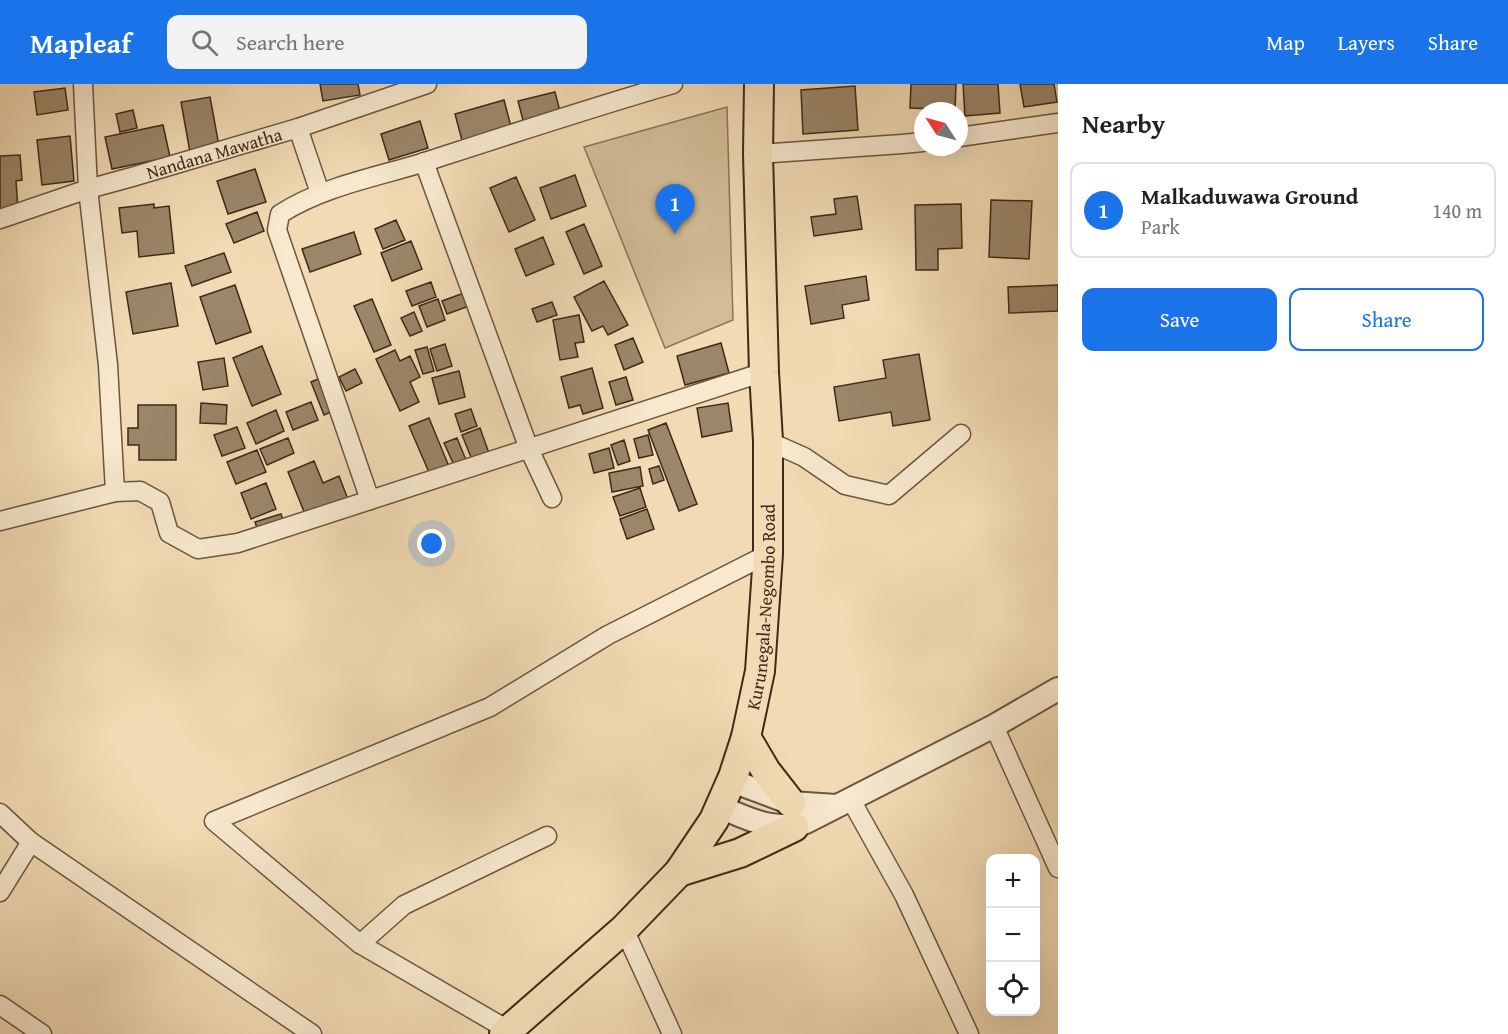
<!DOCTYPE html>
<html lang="en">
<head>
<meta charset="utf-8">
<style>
  body { margin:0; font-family:"Gentium Book Plus",serif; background:#f2f2f2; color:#202124 }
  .controls { position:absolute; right:18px; bottom:18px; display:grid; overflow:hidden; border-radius:12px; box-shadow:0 6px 24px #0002 }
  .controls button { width:54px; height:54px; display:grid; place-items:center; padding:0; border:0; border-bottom:2px solid #e0e0e0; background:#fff; color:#202124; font:30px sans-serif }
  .compass { position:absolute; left:914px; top:18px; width:54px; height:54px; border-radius:50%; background:#fff; box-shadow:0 6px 24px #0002; rotate:306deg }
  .you { position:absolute; left:432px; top:460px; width:21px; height:21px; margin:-15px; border:4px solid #fff; border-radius:50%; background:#1a73e8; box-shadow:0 0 0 9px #1a73e833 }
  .badge { display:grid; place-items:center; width:39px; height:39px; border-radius:50%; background:#1a73e8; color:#fff; font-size:20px; font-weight:700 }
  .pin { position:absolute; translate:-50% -50px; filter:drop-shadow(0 2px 3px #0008) }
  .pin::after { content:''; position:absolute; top:32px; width:21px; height:18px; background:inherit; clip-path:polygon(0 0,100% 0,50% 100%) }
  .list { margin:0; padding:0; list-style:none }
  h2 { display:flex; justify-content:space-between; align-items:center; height:78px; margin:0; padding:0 24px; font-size:26px }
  h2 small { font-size:20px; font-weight:400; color:#757577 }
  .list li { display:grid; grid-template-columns:39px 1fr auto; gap:18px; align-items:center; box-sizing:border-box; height:96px; margin:0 12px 12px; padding:0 12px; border:2px solid #e0e0e0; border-radius:12px }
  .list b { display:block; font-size:22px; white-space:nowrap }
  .list p { margin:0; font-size:20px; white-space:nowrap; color:#757577 }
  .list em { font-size:20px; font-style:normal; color:#757577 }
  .actions { display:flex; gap:12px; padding:18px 24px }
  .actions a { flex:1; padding:14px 0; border:2px solid #1a73e8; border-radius:12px; text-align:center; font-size:21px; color:#1a73e8 }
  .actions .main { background:#1a73e8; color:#fff }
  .icon { flex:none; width:33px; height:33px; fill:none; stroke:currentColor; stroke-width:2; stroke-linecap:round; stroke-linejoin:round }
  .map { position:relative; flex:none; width:1058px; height:950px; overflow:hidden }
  header { display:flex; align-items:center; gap:36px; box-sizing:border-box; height:84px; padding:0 30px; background:#1a73e8; color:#fff }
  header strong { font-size:28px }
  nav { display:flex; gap:33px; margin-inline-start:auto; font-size:21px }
  .search { width:420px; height:54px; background:#f2f2f2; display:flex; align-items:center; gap:15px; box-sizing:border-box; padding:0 21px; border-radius:12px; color:#757577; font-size:22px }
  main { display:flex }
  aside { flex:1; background:#fff }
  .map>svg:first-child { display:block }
  .green { fill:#d3bd99; stroke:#887458; stroke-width:1.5 }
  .building { fill:#9b8669; stroke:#3d2a18; stroke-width:1.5 }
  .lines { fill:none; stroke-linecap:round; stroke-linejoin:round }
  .minor-casing { stroke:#6a563f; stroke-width:21 }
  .tertiary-casing { stroke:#6a563f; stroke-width:26 }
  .primary-casing { stroke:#3d2a18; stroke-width:32 }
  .minor { stroke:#f7e8ce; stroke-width:18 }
  .tertiary { stroke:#f7e8ce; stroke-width:22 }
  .primary { stroke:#f2dbb4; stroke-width:28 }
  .labels { text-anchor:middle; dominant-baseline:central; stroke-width:4.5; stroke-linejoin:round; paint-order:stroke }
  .street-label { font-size:18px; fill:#3d2a18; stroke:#f7e8ce }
</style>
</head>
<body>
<header>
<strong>Mapleaf</strong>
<div class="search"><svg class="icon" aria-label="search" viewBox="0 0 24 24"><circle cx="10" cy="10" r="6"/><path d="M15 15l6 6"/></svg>Search here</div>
<nav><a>Map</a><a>Layers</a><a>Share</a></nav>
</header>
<main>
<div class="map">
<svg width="1058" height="950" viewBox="0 0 1058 950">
  <rect width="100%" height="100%" fill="#f2dbb4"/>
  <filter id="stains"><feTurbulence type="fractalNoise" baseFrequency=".00333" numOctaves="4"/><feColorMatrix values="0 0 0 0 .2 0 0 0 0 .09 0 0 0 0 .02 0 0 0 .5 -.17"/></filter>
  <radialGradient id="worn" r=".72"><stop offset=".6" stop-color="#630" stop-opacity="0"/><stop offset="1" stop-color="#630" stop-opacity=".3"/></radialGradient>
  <path class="green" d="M 727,23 L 733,236 L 665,264 L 584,63 Z"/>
  <path class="building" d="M 320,0 L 358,0 L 360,11 L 323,17 Z
    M 911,0 L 956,0 L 955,26 L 910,24 Z
    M 963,0 L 998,0 L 1000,29 L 965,32 Z
    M 1020,0 L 1054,0 L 1057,18 L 1024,23 Z
    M 855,2 L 858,46 L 803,50 L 801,6 Z
    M 65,4 L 68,26 L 37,31 L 34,8 Z
    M 555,8 L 562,35 L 525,44 L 518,17 Z
    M 210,13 L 219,62 L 190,68 L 181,18 Z
    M 504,16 L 513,50 L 464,64 L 455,30 Z
    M 133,26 L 137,44 L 120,48 L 116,30 Z
    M 420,37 L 428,64 L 389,76 L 381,50 Z
    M 163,41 L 170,73 L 112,85 L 105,53 Z
    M 70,52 L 74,97 L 42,101 L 37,56 Z
    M 20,71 L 22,96 L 16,97 L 18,126 L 0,128 L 0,72 Z
    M 255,85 L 266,118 L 228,130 L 217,97 Z
    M 575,91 L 586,122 L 551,135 L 540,104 Z
    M 516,93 L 535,136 L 509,148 L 490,104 Z
    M 857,112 L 862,145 L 814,152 L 811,133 L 836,130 L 834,115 Z
    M 991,116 L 1032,117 L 1029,175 L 989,173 Z
    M 154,120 L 154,124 L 169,122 L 174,169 L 139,173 L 137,147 L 122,149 L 119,124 Z
    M 961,120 L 962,164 L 938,165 L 938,186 L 916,186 L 915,121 Z
    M 257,128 L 264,147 L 234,159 L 226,140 Z
    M 396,136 L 405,156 L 383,165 L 375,145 Z
    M 584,140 L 602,182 L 584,190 L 566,148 Z
    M 354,148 L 361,170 L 310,188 L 302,165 Z
    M 543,153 L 554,180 L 526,192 L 515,165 Z
    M 411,157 L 422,185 L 392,197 L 381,169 Z
    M 224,169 L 231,188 L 192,202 L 185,182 Z
    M 866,192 L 869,216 L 842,221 L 844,234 L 811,240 L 805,202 Z
    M 604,197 L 628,241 L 608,251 L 603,242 L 592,247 L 574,213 Z
    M 431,198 L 436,213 L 412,222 L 406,207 Z
    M 171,199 L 178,242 L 133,250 L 126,208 Z
    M 235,201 L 251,248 L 216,260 L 200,213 Z
    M 1058,201 L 1058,227 L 1009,229 L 1008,203 Z
    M 464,209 L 469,222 L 447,230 L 442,217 Z
    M 372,215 L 391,261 L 374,268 L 354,222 Z
    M 438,215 L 445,236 L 427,243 L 419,222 Z
    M 552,218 L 557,231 L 537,238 L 532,225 Z
    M 414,228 L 422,247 L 410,252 L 401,234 Z
    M 579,231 L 584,258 L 575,259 L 578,273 L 560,276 L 553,236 Z
    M 633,254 L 643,278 L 624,286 L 615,261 Z
    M 721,259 L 729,289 L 685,301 L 677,272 Z
    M 445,260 L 452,282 L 437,287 L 430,265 Z
    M 262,262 L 281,310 L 252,322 L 233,274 Z
    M 427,263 L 434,287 L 423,290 L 415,266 Z
    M 395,266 L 400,277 L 410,272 L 420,293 L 410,298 L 419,318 L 400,327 L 376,275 Z
    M 919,270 L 930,336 L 893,342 L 891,328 L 839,337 L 834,303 L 886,294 L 883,276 Z
    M 224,274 L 228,302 L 203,306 L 198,278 Z
    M 592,284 L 603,324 L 583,330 L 580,321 L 569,324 L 561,293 Z
    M 355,285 L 362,299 L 346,307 L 339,293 Z
    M 459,287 L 465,313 L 439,320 L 432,294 Z
    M 330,290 L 343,323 L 324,331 L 311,298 Z
    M 626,293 L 633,316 L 616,321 L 609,298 Z
    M 311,318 L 318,336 L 293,346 L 286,328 Z
    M 201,319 L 227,321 L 226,340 L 200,339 Z
    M 728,319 L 732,347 L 702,353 L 697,324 Z
    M 138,321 L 176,321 L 176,376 L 139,376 L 139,361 L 128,361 L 128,344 L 138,344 Z
    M 471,325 L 477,342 L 461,348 L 455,330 Z
    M 276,326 L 284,347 L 256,360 L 247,339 Z
    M 429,334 L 450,385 L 431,393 L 409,342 Z
    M 666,339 L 697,420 L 679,427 L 648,346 Z
    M 237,343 L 245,364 L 222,372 L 214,351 Z
    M 480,344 L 490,372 L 473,378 L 462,351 Z
    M 648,351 L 653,371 L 639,374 L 634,355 Z
    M 288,354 L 294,369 L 267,381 L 260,365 Z
    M 457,354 L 466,376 L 454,381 L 444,359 Z
    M 624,356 L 630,377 L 618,381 L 611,361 Z
    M 609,364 L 614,384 L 594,389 L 589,370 Z
    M 257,366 L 266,388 L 236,400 L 227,378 Z
    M 314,377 L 323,399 L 339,392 L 349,418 L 307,435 L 288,388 Z
    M 659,382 L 664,396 L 653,400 L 649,385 Z
    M 640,383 L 643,402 L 612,408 L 609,389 Z
    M 266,399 L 276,425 L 251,435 L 241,409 Z
    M 640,404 L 646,423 L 620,432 L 613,413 Z
    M 647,425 L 654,445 L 627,455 L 620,435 Z
    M 281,430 L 288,449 L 262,458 L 255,438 Z"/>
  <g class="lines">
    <g class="minor-casing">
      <g id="minor">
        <path d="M 83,0 L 88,105 L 108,281 L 115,408 L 140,407 L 160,418 L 169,449 L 198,465 L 238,459 L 764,288"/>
        <path d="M 298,44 L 320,109"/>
        <path d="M 959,53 L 1058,39"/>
        <path d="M 758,70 L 902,60 L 923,58"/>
        <path d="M 424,78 L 529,365 L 552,414"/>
        <path id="s1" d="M 0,135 L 88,105 L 132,93 L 298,44 L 427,0"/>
        <path d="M 768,357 L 804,373 L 845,401 L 889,411 L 961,350"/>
        <path d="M 370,416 L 277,146 L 280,130 C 324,102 377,93 425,78 C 508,51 590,24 673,0"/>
        <path d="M 0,437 L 115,408"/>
        <path d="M 994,642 L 1058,784"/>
        <path d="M 851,716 L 904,811 L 969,950"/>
        <path d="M 0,729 L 31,758"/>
        <path d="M 0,808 L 31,758 L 312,950"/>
        <path d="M 624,845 L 672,950"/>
        <path d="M 360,860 L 404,821 L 547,752"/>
        <path d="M 0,921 L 42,950"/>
        <path d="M 508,946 L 360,860 L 214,737 L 490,623 L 608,551 L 768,470"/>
      </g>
    </g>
    <g class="tertiary-casing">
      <path id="tertiary" d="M 733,693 L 743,701 L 791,719 L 836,722
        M 720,723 C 749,735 774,749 806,738 L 994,642 L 1058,605"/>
    </g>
    <g class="primary-casing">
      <g id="primary">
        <path d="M 746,653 L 766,687 L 791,719"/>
        <path d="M 679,788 L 740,769 L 794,743"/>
        <path id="s2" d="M 504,950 L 624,845 L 679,788 L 714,736 L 733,693 L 746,653 L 760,587 L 768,470 L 768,357 L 764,288 L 758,70 L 759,0"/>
      </g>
    </g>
    <use href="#minor" class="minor"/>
    <use href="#tertiary" class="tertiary"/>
    <use href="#primary" class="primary"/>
  </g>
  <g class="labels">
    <g class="street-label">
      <text stroke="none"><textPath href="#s1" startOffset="224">Nandana Mawatha</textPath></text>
      <text stroke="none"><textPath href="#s2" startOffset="522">Kurunegala-Negombo Road</textPath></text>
    </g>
  </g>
  <rect width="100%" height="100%" filter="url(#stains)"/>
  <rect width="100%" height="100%" fill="url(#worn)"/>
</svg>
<div class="controls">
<button>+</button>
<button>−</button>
<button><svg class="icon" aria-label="locate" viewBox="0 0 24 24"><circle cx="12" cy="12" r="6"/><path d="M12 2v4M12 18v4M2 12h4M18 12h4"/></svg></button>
</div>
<svg class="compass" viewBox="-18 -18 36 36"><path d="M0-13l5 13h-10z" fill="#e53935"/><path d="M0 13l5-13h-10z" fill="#757577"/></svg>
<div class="you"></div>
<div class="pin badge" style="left:675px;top:150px">1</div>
</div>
<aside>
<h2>Nearby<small></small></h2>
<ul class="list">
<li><span class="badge">1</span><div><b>Malkaduwawa Ground</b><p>Park</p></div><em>140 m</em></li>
</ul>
<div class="actions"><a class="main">Save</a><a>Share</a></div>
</aside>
</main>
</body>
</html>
